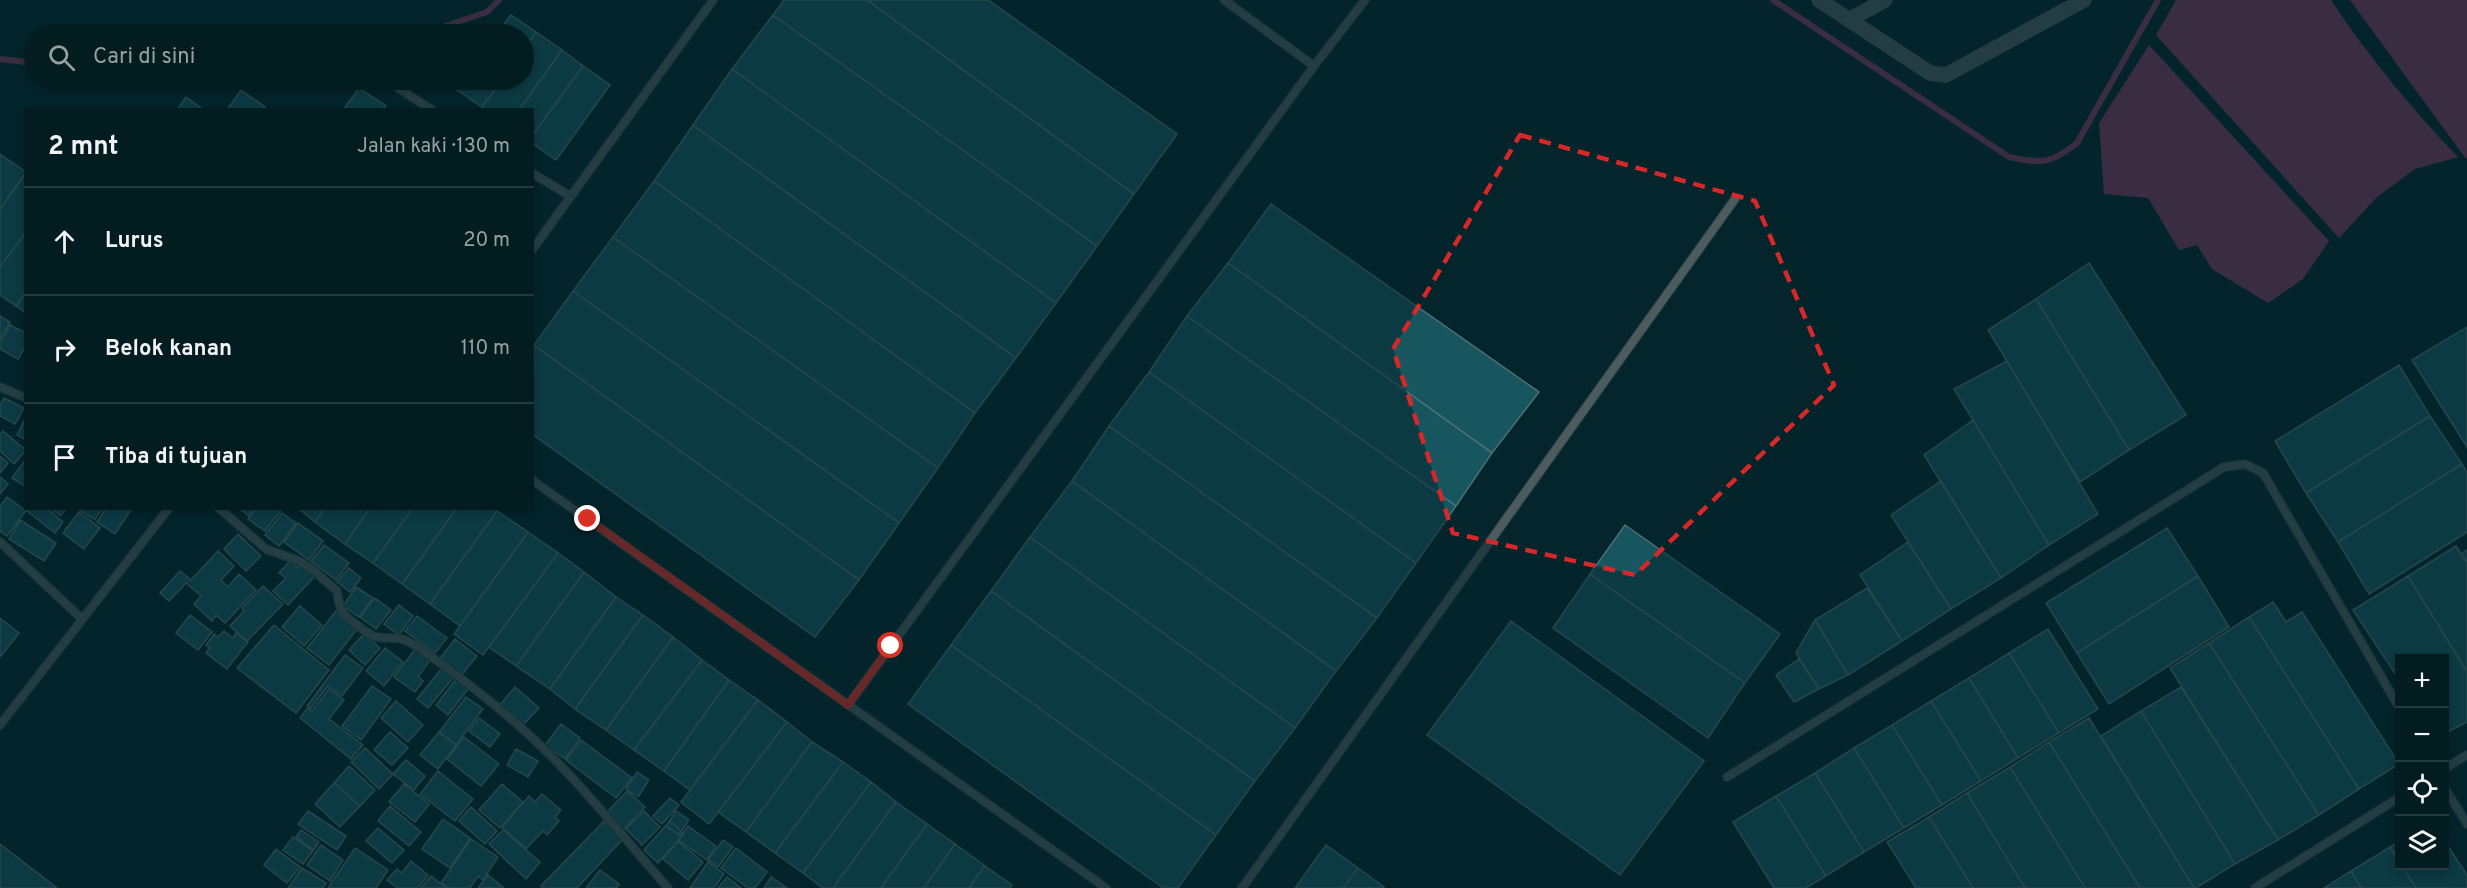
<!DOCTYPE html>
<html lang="id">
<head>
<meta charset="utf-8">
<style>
  body { margin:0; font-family:Overpass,sans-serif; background:#0c2529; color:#f1f3f6 }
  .controls { position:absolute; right:18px; bottom:18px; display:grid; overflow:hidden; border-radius:0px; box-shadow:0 3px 9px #0003 }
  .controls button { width:54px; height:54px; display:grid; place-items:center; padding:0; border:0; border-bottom:2px solid #233a3e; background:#021c20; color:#f1f3f6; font:30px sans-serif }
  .stop { position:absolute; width:18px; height:18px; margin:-14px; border:4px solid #d93025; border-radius:50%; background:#fff }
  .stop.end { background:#d93025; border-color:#fff; box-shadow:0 2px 6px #0008 }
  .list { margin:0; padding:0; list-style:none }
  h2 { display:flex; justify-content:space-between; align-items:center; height:78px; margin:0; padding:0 24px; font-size:26px }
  h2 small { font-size:20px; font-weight:400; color:#96a1a5 }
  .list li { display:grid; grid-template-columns:39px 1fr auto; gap:18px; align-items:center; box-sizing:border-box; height:108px; padding:0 24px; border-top:2px solid #233a3e }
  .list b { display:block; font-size:22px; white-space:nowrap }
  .list em { font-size:20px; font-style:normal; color:#96a1a5 }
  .icon { flex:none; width:33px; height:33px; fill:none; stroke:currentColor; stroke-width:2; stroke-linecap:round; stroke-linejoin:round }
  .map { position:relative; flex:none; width:2467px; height:888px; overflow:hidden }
  .search { position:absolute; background:#021c20; box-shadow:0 3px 9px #0003; left:24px; top:24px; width:510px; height:66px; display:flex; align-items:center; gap:15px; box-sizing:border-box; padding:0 21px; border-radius:33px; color:#96a1a5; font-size:22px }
  .panel { position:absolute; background:#021c20; box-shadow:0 3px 9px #0003; left:24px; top:108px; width:510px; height:402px; border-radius:0px }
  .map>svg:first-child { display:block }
  .water { fill:#7c385b }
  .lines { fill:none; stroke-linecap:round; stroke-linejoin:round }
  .stream { stroke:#7c385b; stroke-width:6 }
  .building { fill:#18565f; stroke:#4f7076; stroke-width:1.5 }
  .service-casing { stroke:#204046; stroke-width:10 }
  .minor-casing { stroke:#204046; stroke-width:16 }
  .service { stroke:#4d5b5d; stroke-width:8 }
  .minor { stroke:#4d5b5d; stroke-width:15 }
  .route { stroke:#d93025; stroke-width:8 }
  .marked { fill:none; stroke:#d62828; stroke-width:4.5; stroke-dasharray:12 8; stroke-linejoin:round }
</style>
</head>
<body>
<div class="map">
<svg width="2467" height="888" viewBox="0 0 2467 888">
  <rect width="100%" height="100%" fill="#03252b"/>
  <path class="water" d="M 2176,0 L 2331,0 C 2368,56 2411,108 2458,157 L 2415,169 L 2377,197 L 2339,238 L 2156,35 Z
    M 2350,0 L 2467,0 L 2467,158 L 2466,159 Z
    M 2149,45 L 2329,241 L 2303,279 L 2268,303 L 2212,269 L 2197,245 L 2179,250 L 2148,198 L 2104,194 L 2099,123 Z"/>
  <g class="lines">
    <path class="stream" d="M 1773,0 L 2009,157 C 2041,164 2051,164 2077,143 L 2158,0
      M 422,34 L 487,12 L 499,0
      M 0,59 L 34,63"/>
  </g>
  <path class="building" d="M 784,0 L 867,0 L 1134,194 L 1097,246 L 773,15 Z
    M 867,0 L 988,0 L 1177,134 L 1134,194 Z
    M 511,15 L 536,32 L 524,49 L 524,34 L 497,34 Z
    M 773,15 L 1097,246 L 1056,303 L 732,69 Z
    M 536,32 L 562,50 L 519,110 L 485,110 L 482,107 L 502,80 L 524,80 L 524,49 Z
    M 562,50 L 583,66 L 532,136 L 532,110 L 519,110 Z
    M 583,66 L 610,85 L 556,160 L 532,143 L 532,136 Z
    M 732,69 L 1056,303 L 1016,358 L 693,125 Z
    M 464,80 L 502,80 L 482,107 L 457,90 Z
    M 359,88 L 386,106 L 383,110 L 343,110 Z
    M 241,90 L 265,107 L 263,110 L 227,110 Z
    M 186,97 L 204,110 L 177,110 Z
    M 693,125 L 1016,358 L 975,413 L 654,181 Z
    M 0,154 L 26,172 L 0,209 Z
    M 26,173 L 26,232 L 0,267 L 0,209 Z
    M 654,181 L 975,413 L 938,468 L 613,237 Z
    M 1271,204 L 1539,392 L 1492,453 L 1228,263 Z
    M 26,232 L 26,292 L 16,306 L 0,295 L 0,267 Z
    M 613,237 L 938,468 L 899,523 L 573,291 Z
    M 1228,263 L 1492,453 L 1456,506 L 1187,316 Z
    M 2089,263 L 2186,415 L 2129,450 L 2036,299 Z
    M 573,291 L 899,523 L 859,580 L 534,345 Z
    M 26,292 L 26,313 L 16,306 Z
    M 2036,299 L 2129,450 L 2080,482 L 1988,330 Z
    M 0,316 L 10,322 L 0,339 Z
    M 1187,316 L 1456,506 L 1416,563 L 1149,372 Z
    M 10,325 L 26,333 L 26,346 L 18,359 L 0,349 L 0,343 Z
    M 2467,327 L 2467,447 L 2412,360 Z
    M 534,345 L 859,580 L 815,637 L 532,434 Z
    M 2007,361 L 2098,514 L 2049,545 L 1954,389 Z
    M 2399,365 L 2430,416 L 2306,493 L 2275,441 Z
    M 1149,372 L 1416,563 L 1377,618 L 1109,426 Z
    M 4,398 L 24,408 L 15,424 L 0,416 L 0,406 Z
    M 2430,416 L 2462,464 L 2338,542 L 2306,493 Z
    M 1973,420 L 2049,545 L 2001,578 L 1924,455 Z
    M 24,421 L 26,422 L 26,440 L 17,435 Z
    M 1109,426 L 1377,618 L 1336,671 L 1072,481 Z
    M 3,431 L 26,450 L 14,464 L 0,451 L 0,434 Z
    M 0,456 L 8,463 L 0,473 Z
    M 26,459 L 26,487 L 12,478 Z
    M 2462,464 L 2467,473 L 2467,532 L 2369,594 L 2338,542 Z
    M 0,477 L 8,484 L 0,494 Z
    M 1072,481 L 1336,671 L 1295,728 L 1030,537 Z
    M 1941,481 L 2001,578 L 1951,609 L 1891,515 Z
    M 7,497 L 26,511 L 7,536 L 0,531 L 0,506 Z
    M 29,508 L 46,508 L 63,522 L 55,533 L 27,511 Z
    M 50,508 L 66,508 L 61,516 Z
    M 76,508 L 102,508 L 95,520 Z
    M 106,508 L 132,508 L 115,534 L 97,522 Z
    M 239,508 L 255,508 L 249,516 Z
    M 256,508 L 279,508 L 281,510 L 265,531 L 248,519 Z
    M 298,508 L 325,508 L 315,522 Z
    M 325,508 L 370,508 L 345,544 L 315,522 Z
    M 370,508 L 413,508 L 373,563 L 345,544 Z
    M 413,508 L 457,508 L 402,584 L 373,563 Z
    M 457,508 L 493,508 L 497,511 L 430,604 L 402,584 Z
    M 497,511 L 528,532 L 460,626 L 430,604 Z
    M 79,512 L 100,528 L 84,549 L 63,533 Z
    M 282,513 L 296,523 L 279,546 L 265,535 Z
    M 20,520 L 56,543 L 44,561 L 9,539 Z
    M 298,523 L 323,541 L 309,560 L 284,542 Z
    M 1625,525 L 1780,634 L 1745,683 L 1590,574 Z
    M 2167,528 L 2198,576 L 2077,653 L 2046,603 Z
    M 528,532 L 558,553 L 483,655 L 454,634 Z
    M 238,534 L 261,556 L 246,571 L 224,549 Z
    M 1030,537 L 1295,728 L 1255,781 L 991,591 Z
    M 1908,542 L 1951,609 L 1902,641 L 1860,575 Z
    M 324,545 L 349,563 L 336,580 L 311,561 Z
    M 2456,546 L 2467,563 L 2467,672 L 2408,576 Z
    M 2467,550 L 2467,563 L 2461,554 Z
    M 218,551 L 234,566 L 221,580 L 228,587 L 239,574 L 256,590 L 225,623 L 216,615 L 212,621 L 194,604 L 201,596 L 186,583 L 169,601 L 160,593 L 180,571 L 191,580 Z
    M 558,553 L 584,572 L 516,666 L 489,647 Z
    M 290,561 L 298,568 L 302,564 L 315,576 L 288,605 L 273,591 L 286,578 L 279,573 Z
    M 349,568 L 361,578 L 350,592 L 337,582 Z
    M 584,572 L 616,597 L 550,689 L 516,666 Z
    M 1590,574 L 1745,683 L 1708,738 L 1553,628 Z
    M 2198,576 L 2229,627 L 2109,704 L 2077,653 Z
    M 2408,576 L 2467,672 L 2467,722 L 2444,734 L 2444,658 L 2400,658 L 2400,681 L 2353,610 Z
    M 263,586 L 283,604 L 247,641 L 230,626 L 244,611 L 242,608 Z
    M 356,587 L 373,598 L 359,617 L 343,606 Z
    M 1867,588 L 1902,641 L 1848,675 L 1815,620 Z
    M 991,591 L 1255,781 L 1216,835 L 951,645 Z
    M 616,597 L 643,615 L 575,709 L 550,689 Z
    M 375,598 L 391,610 L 376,629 L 360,617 Z
    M 2273,602 L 2286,622 L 2302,612 L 2399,764 L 2359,789 L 2249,617 Z
    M 399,605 L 413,616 L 399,635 L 384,624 Z
    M 300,606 L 322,625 L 304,646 L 282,627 Z
    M 336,611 L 358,628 L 329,665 L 307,648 Z
    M 190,615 L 212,632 L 198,650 L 176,633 Z
    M 643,615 L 673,637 L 606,730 L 575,709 Z
    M 417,616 L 447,638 L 435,653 L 405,631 Z
    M 2249,617 L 2359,789 L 2319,815 L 2209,643 Z
    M 0,618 L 19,633 L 0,657 Z
    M 1815,620 L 1848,675 L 1819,689 L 1796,653 Z
    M 1511,621 L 1704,761 L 1620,875 L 1427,735 Z
    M 274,625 L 329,670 L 296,713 L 237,668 Z
    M 2048,629 L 2098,709 L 2059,733 L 2009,653 Z
    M 224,631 L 233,638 L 236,633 L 248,642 L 227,669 L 206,653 L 210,648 L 206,645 L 214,634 L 218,637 Z
    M 364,634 L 380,648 L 365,665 L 349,650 Z
    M 673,637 L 702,660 L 634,750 L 606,730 Z
    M 455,639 L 477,656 L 460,677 L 439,660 Z
    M 2209,643 L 2319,815 L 2278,840 L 2170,668 Z
    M 951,645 L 1216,835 L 1178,888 L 1163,888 L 908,704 Z
    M 385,648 L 403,662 L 384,686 L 366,671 Z
    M 415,649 L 430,660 L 418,677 L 423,681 L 415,692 L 394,677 Z
    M 2009,653 L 2059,733 L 2018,758 L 1969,678 Z
    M 345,655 L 363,668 L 342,696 L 328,686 L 311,708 L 307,706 Z
    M 1799,659 L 1819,689 L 1794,702 L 1776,675 Z
    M 702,660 L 729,680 L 664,771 L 634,750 Z
    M 442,668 L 453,678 L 428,708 L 417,699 Z
    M 1969,678 L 2018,758 L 1981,781 L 1931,701 Z
    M 456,679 L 469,688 L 448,715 L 436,705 Z
    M 729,680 L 758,700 L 690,790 L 664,771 Z
    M 372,686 L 391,699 L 361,740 L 342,726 Z
    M 515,687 L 539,708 L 523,725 L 500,705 Z
    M 2181,687 L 2278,840 L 2235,864 L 2141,711 Z
    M 329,689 L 344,700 L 329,719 L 363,745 L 351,759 L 300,718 L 308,708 L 312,711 Z
    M 466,697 L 483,709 L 456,745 L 439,732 Z
    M 758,700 L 787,722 L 709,824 L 681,802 Z
    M 396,701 L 423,725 L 408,742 L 381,718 Z
    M 1931,701 L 1981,781 L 1942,805 L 1892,725 Z
    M 2141,711 L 2235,864 L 2196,888 L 2194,888 L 2101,736 Z
    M 479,718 L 500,734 L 490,747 L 469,731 Z
    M 2089,718 L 2194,888 L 2140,888 L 2049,742 Z
    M 787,722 L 812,742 L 746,832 L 718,812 Z
    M 561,724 L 580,738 L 565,759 L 545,745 Z
    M 1892,725 L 1942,805 L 1904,828 L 1854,748 Z
    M 390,732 L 408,748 L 392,765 L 374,750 Z
    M 439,732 L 456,745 L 438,769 L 420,755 Z
    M 464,737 L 499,764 L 481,786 L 447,759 Z
    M 581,740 L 632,778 L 616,798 L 566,760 Z
    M 812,742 L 843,762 L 775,853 L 746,832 Z
    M 2049,742 L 2140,888 L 2085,888 L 2010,767 Z
    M 365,748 L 393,774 L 379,789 L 351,762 Z
    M 1854,748 L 1904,828 L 1864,852 L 1815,773 Z
    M 516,749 L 538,761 L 528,777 L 507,765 Z
    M 406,760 L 425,776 L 414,790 L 393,774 Z
    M 843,762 L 871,782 L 803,873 L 775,853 Z
    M 349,766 L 375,790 L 360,806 L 334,783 Z
    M 2010,767 L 2085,888 L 2025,888 L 1967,793 Z
    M 438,771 L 473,799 L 455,821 L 420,794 Z
    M 637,772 L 649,780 L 638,797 L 626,789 Z
    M 1815,773 L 1864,852 L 1826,876 L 1776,796 Z
    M 871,782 L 896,802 L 833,888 L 823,888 L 803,873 Z
    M 334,783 L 360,806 L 340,827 L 315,804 Z
    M 404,784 L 429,804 L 415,822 L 389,802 Z
    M 502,784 L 523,802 L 500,828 L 479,810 Z
    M 627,791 L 645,807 L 623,830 L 606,813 Z
    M 1967,793 L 2025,888 L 1973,888 L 1929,817 Z
    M 542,794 L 561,810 L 555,817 L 559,821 L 547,835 L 543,831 L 526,849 L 502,827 L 529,796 L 535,802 Z
    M 1776,796 L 1826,876 L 1806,888 L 1774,888 L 1733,822 Z
    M 670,798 L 679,805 L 662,824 L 653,816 Z
    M 896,802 L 927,824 L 881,888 L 833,888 Z
    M 390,806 L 421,832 L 409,846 L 378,821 Z
    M 471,807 L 497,831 L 485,844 L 459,821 Z
    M 308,811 L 346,836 L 337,850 L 298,824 Z
    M 644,811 L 660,827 L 642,845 L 626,829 Z
    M 676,811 L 689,820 L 679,835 L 666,826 Z
    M 1929,817 L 1973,888 L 1916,888 L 1887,842 Z
    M 443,819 L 470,838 L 450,868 L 422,849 Z
    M 604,821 L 623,839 L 577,888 L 542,888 L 541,886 Z
    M 670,821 L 684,834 L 658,863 L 644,850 Z
    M 927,824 L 955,844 L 924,888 L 881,888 Z
    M 688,826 L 716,846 L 707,860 L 678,840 Z
    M 378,828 L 404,850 L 392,863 L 366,841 Z
    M 301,830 L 319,842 L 314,850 L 296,837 Z
    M 503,830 L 540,862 L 526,879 L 489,844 Z
    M 293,837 L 313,851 L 303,864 L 283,850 Z
    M 471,839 L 498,857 L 483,880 L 478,876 L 470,888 L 449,888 L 441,883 Z
    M 723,840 L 733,847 L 718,867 L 708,860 Z
    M 2444,840 L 2467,875 L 2467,888 L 2416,888 L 2402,866 L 2444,866 Z
    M 678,841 L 703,862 L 688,880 L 663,859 Z
    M 2400,841 L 2400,862 L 2390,847 Z
    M 0,844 L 57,888 L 0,888 Z
    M 955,844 L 985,866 L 969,888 L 924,888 Z
    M 321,845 L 343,860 L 330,881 L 307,865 Z
    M 1326,845 L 1358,868 L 1343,888 L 1295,888 Z
    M 2390,847 L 2400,866 L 2402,866 L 2416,888 L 2361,888 L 2351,871 Z
    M 355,848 L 388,870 L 376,888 L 328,888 Z
    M 736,848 L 767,872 L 755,888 L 748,888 L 721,868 Z
    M 276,849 L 300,867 L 287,883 L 264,865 Z
    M 411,861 L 428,875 L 418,888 L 397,888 L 387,880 L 397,869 L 402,873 Z
    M 708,862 L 724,874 L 714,888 L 690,888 Z
    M 985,866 L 1012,885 L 1010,888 L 969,888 Z
    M 302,868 L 326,883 L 323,888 L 288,888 Z
    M 1358,868 L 1384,887 L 1384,888 L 1343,888 Z
    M 600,870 L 619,884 L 617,888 L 586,888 Z
    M 2351,871 L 2361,888 L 2324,888 Z
    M 488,875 L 503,887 L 502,888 L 478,888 Z
    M 431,876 L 446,888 L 421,888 Z
    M 727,877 L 741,888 L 718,888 Z
    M 771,877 L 787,888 L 764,888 Z"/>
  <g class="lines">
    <g class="service-casing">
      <path id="service" d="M 1224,0 L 1314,66
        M 395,86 L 432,110
        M 532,173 L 570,196
        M 532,250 L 713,0
        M 0,387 L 26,398
        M 532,480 L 1106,888
        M 219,508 L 266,549 L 299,561 L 312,569 L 337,591 C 338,598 339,607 343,613 C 347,618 370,636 376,637 C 396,640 399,634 419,648 C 456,674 493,702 527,733 C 578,779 622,836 668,888
        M 0,542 L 82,619
        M 848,705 L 1314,66 L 1365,0
        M 0,725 L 169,508
        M 2444,769 L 2467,755
        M 1727,777 L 2224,467 L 2245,464 L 2263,473 L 2400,709
        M 2444,787 L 2467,824
        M 1242,888 L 1735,199
        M 2255,888 L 2400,797"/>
    </g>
    <g class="minor-casing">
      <path id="minor" d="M 1819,0 L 1930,73 L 1946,75 L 2084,0
        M 1849,20 L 1885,0"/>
    </g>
    <use href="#service" class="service"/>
    <use href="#minor" class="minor"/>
  </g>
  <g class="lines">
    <path class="route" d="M 588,519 L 848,705 L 891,646"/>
  </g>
  <path d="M0 0H2467V888H0ZM 1520,135 L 1755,201 L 1834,385 L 1635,575 L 1453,533 L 1393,349 Z" fill="#03252b" fill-opacity=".55" fill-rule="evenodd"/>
  <path class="marked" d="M 1520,135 L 1755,201 L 1834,385 L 1635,575 L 1453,533 L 1393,349 Z"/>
</svg>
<div class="controls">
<button>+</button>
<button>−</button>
<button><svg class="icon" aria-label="locate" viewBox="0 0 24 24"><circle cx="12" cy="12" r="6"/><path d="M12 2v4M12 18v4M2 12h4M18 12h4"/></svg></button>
<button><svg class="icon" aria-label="layers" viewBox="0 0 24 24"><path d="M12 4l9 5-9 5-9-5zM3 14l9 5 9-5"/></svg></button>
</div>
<div class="stop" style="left:891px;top:646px"></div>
<div class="stop end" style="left:588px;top:519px"></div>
<div class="search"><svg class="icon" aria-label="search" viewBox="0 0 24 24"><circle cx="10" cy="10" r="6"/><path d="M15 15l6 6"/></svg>Cari di sini</div>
<section class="panel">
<h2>2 mnt<small>Jalan kaki · 130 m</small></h2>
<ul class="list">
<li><svg class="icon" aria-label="ahead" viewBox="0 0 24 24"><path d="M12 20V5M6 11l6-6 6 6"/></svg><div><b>Lurus</b></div><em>20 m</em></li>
<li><svg class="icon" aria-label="right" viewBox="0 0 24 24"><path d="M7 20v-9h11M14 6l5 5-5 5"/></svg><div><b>Belok kanan</b></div><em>110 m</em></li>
<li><svg class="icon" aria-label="arrive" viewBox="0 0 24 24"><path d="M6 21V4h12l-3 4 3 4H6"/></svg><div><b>Tiba di tujuan</b></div></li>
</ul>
</section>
</div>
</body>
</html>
